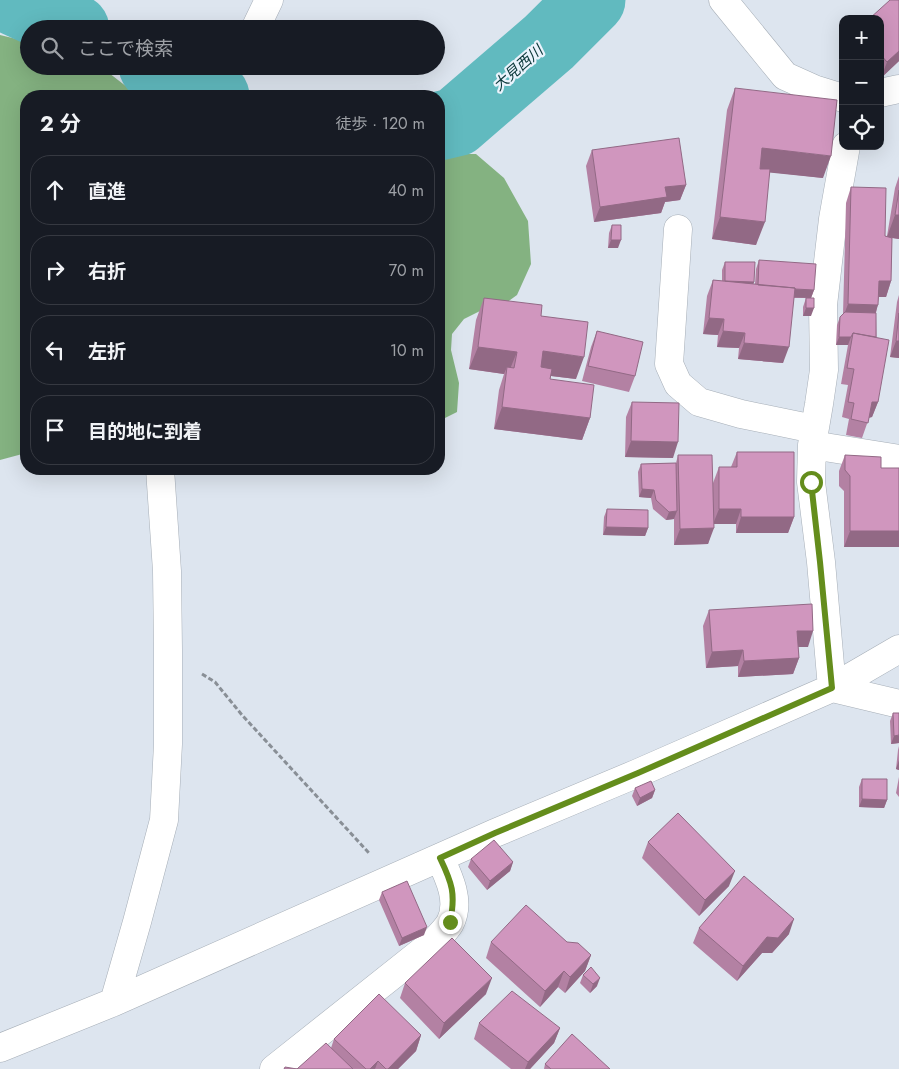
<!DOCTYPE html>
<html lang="ja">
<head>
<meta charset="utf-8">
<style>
  body { margin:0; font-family:Jost,"Noto Sans JP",sans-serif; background:#242831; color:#f1f3f6 }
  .controls { position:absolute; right:15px; top:15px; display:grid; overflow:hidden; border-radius:10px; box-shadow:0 5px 20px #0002 }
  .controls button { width:45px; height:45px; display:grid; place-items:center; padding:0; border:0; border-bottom:1px solid #363941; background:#171b24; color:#f1f3f6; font:25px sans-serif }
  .stop { position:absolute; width:15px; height:15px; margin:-11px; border:4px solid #648d1c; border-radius:50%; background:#fff }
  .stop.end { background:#648d1c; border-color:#fff; box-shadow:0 1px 5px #0008 }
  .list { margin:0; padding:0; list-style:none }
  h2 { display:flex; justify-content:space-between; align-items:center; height:65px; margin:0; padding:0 20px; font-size:21px }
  h2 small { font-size:16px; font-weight:400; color:#9ea1a6 }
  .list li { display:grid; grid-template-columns:32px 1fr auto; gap:15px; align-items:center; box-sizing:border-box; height:70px; margin:0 10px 10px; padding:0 10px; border:1px solid #363941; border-radius:20px }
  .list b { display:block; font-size:19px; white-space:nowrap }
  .list em { font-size:16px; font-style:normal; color:#9ea1a6 }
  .icon { flex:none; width:28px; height:28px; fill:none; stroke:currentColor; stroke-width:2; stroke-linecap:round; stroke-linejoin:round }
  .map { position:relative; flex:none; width:899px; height:1069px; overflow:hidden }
  .search { position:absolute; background:#171b24; box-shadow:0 5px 20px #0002; left:20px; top:20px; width:425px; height:55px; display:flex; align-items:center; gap:12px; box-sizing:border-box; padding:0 18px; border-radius:28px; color:#9ea1a6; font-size:19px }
  .panel { position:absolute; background:#171b24; box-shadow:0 5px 20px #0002; left:20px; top:90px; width:425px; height:385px; border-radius:20px }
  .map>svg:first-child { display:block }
  .forest { fill:#84b281 }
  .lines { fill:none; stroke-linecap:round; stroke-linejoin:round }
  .river { stroke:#61babf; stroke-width:69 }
  .minor-casing { stroke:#a6aeb7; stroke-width:29 }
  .path { stroke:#898f96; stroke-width:3; stroke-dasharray:5 2.5; stroke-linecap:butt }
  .minor { stroke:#fff; stroke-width:28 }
  .wall { fill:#b381a3 }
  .shaded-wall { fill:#926985 }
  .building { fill:#d096be; stroke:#926985 }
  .route { stroke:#648d1c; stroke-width:6 }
  .labels { text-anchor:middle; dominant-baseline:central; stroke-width:4.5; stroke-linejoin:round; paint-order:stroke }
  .water-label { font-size:15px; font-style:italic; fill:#093638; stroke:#eaf3fc }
</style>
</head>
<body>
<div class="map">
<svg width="899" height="1069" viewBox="0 0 899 1069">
  <rect width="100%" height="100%" fill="#dde5ef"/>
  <path class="forest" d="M 0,35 L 29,42 L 29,66 L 100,66 L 127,87 L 143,96 L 26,96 L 26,453 L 0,460 Z
    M 443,154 L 476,154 L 504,178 L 528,221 L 531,264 L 517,295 L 506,303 L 482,310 L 464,319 L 452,334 L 451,350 L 459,383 L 457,412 L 443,419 L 439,417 L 439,155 Z"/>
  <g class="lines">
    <path class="river" d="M 12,0 L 75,29
      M 153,66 L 215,96
      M 439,126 L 456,122 L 549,42 L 591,0"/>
    <g class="minor-casing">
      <path id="minor" d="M 723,0 L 785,76 L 814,89 L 843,98
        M 255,29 L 269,0
        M 880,93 L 899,89
        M 846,146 L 833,219 L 823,305 L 824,370 L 819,404 L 812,445 L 811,482 L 821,562 L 832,688 L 899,704
        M 678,229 L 669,364 L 678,384 L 699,402 L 741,414 L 814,429
        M 812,445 L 899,459
        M 114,1002 L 137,922 L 164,820 L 168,744 L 168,650 L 167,571 L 160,469
        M 0,1048 L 114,1002 L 495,833 L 638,773 L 832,688 L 899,649
        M 274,1069 L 434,942 C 439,936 446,930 450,923 C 461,902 449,877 440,858"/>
    </g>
    <path class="path" d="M 202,674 L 215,682 L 242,715 L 369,853"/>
    <use href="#minor" class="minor"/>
  </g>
  <path class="wall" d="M 880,19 L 899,61 L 881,78 L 880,76 Z
    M 735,88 L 823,178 L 770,172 L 756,245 L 712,239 L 727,110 Z
    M 592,150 L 686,185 L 680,200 L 665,202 L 661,213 L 594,222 L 586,166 Z
    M 899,176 L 899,239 L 892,238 L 891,281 L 886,297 L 879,297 L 876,313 L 878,402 L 872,417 L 869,418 L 862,438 L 846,435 L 849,419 L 842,417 L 848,385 L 841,384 L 848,345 L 836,345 L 837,325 L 840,317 L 843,314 L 846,203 L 851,187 L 885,236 L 887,236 L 895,188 Z
    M 612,225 L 618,248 L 608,248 L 609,233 Z
    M 759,260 L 814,290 L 811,298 L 794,298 L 783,363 L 738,359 L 739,348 L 717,347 L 718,335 L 703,334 L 707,296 L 713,280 L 722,281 L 722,270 L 725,262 L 754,282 L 753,284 L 755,284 L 756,269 Z
    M 899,295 L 899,358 L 890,357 L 897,302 Z
    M 484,298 L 541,316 L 576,379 L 551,376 L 550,379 L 590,418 L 582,440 L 494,429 L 499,390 L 504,374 L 469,369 L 476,320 Z
    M 806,298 L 811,316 L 803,316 L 803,307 Z
    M 597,331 L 635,376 L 629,392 L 582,381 L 591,347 Z
    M 632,402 L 673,458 L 625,457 L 626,417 Z
    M 737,452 L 794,517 L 788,533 L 736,533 L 736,524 L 714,524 L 708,544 L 674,545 L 674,519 L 666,520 L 653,509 L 651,498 L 639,497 L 638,472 L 641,464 L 676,463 L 678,455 L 713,509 L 713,483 L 719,467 L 731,467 Z
    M 845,455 L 881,468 L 899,547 L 844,547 L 844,491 L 839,486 L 839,471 Z
    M 607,509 L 648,528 L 645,536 L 603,535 L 604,517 Z
    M 709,610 L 808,647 L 798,647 L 799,658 L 793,674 L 738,677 L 738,666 L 706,668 L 703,626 Z
    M 893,713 L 899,743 L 891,744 L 890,721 Z
    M 899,746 L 899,770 L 896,769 L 898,750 Z
    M 899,777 L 899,797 L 896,793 Z
    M 862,779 L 887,800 L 884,808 L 859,807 L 859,787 Z
    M 635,788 L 655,790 L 652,798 L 637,806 L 632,796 Z
    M 648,842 L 729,886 L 699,916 L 642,858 Z
    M 471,859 L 513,862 L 510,871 L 487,890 L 468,867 Z
    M 382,892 L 424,935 L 399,946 L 379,900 Z
    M 699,928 L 789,934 L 772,953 L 762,953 L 737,981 L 693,943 Z
    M 491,942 L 567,942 L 591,955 L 585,971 L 565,993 L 558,987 L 540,1007 L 486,958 Z
    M 583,975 L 597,986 L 590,993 L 580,983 Z
    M 405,983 L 486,994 L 439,1039 L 400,998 Z
    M 479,1023 L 560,1028 L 554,1043 L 530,1069 L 511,1069 L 474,1039 Z
    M 421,1035 L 416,1051 L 398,1069 L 284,1069 L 297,1069 L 331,1048 L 334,1039 Z
    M 545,1064 L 610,1069 L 544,1069 Z"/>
  <path class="shaded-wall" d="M 899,51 L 899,61 L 881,78 L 887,62 Z
    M 762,148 L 831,156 L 823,178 L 754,171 Z
    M 686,185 L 680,200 L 665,202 L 661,213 L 594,222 L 600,207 L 665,187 Z
    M 895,215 L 899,215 L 899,239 L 887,237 Z
    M 720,217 L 765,222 L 756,245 L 712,239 Z
    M 611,240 L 621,240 L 618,248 L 608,248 Z
    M 725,281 L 754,282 L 751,290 Z
    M 879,281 L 891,281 L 886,297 L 873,297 Z
    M 757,288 L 814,290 L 811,298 L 754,296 Z
    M 848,304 L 878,305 L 873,321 L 842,320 Z
    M 806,308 L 814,308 L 811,316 L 803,316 Z
    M 709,318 L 724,319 L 718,335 L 703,334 Z
    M 723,331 L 745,333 L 739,348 L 717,347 Z
    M 839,337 L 851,337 L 848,345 L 836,345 Z
    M 896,341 L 899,341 L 899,358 L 890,357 Z
    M 744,343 L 789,347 L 783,363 L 738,359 Z
    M 478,347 L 517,352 L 508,374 L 507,367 L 504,374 L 469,369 Z
    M 543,351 L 584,357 L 576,379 L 535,374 Z
    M 872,402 L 878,402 L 872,417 L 866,418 Z
    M 502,407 L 590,418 L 582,440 L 494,429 Z
    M 631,441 L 678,442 L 673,458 L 625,457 Z
    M 642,489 L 654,490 L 651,498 L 639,497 Z
    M 719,509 L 741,509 L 736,524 L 713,524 Z
    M 677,511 L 674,519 L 666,520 L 669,512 Z
    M 741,517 L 794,517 L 788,533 L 736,533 Z
    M 606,527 L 648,528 L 645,536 L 603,535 Z
    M 714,528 L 708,544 L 674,545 L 680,529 Z
    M 850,531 L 899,531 L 899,547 L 844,547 Z
    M 797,631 L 813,631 L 808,647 L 791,647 Z
    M 743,650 L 738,666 L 706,668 L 712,652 Z
    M 799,658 L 793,674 L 738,677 L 744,661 Z
    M 899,735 L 899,743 L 891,744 L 894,736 Z
    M 899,760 L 899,770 L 896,769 Z
    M 655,790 L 652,798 L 637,806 L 640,798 Z
    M 862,799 L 887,800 L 884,808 L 859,807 Z
    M 513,862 L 510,871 L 487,890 L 490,881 Z
    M 735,871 L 729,886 L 699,916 L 705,900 Z
    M 794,919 L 789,934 L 772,953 L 762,953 L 737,981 L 743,966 L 767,937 Z
    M 427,927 L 424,935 L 399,946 L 402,938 Z
    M 591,955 L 585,971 L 565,993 L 570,977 Z
    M 564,971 L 558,987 L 540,1007 L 545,991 Z
    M 492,978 L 486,994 L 439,1039 L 444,1023 Z
    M 600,978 L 597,986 L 590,993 L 593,984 Z
    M 560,1028 L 554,1043 L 530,1069 L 525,1069 L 528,1062 Z
    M 421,1035 L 416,1051 L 398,1069 L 388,1069 Z
    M 378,1061 L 375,1069 L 370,1069 Z"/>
  <path class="building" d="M 890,0 L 899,0 L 899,51 L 887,62 L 880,54 L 880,19 L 869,19 Z
    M 735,88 L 837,100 L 831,156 L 762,148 L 760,169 L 770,169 L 765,222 L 720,217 Z
    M 679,138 L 686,185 L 665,187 L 667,197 L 600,207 L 592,150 Z
    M 851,187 L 886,188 L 885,236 L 892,238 L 891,281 L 879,281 L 878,305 L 848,304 Z
    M 899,190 L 899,215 L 895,215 Z
    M 612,225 L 621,225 L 621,240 L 611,240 Z
    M 759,260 L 816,264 L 814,290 L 795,289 L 795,288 L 758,285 Z
    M 725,262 L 755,262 L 754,282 L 725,281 Z
    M 713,280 L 795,288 L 789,347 L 744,343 L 745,333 L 723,331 L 724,319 L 709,318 Z
    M 484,298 L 542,305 L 541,316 L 588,322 L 584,357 L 543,351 L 541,367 L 552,369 L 550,379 L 594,385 L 590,418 L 502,407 L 507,367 L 514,368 L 517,352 L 478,347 Z
    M 806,298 L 814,298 L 814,308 L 806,308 Z
    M 845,312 L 876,313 L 876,337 L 853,333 L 851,337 L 839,337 L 840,317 Z
    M 899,313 L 899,341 L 896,341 Z
    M 597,331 L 643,342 L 635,376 L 588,366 Z
    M 853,333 L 889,340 L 878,402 L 872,402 L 868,423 L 851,419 L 854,403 L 848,402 L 854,369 L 847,368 Z
    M 632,402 L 679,403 L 678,442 L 631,441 Z
    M 737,452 L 794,452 L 794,517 L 741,517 L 741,509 L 719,509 L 719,467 L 737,467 Z
    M 678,455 L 712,455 L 714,528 L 680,529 Z
    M 845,455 L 881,457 L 881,468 L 899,468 L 899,531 L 850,531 L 850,476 L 845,470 Z
    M 676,463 L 677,511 L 669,512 L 656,500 L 654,490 L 642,489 L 641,464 Z
    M 607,509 L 648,510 L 648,528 L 606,527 Z
    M 812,604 L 813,631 L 797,631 L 799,658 L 744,661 L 743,650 L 712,652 L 709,610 Z
    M 893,713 L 899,713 L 899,735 L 894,736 Z
    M 862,779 L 887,779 L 887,800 L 862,799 Z
    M 651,781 L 655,790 L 640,798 L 635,788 Z
    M 678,813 L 735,871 L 705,900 L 648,842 Z
    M 494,840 L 513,862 L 490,881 L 471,859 Z
    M 744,876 L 794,919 L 778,938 L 767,937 L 743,966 L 699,928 Z
    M 407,881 L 427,927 L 402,938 L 382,892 Z
    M 526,905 L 567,942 L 578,943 L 591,955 L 570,977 L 564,971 L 545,991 L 491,942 Z
    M 452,938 L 492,978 L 444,1023 L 405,983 Z
    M 591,967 L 600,978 L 593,984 L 583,975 Z
    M 512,991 L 560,1028 L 528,1062 L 479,1023 Z
    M 379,994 L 421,1035 L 388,1069 L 386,1069 L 378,1061 L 370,1069 L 366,1069 L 334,1039 Z
    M 572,1034 L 610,1069 L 551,1069 L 545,1064 Z
    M 326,1043 L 353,1069 L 284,1069 L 285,1067 L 297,1069 Z"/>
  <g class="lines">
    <path class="route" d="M 450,922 C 456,894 452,883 440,858 L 495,833 L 638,773 L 832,688 L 820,562 L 811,482"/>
  </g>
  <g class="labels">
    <g class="water-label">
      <text transform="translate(518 68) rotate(-41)">大見西川</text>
    </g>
  </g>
</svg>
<div class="controls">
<button>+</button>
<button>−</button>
<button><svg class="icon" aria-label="locate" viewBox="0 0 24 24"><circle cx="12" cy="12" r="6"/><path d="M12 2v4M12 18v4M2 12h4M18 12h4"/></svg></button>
</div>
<div class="stop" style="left:811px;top:482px"></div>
<div class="stop end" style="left:450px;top:922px"></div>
<div class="search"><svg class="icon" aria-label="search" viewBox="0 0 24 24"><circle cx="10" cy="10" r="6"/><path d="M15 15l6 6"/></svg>ここで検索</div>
<section class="panel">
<h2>2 分<small>徒歩 · 120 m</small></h2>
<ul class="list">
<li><svg class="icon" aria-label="ahead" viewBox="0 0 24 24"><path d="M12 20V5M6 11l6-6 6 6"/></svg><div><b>直進</b></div><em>40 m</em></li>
<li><svg class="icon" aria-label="right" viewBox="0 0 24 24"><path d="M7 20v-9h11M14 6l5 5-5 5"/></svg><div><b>右折</b></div><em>70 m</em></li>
<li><svg class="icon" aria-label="left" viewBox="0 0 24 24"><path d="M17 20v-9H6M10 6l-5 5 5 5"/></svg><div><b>左折</b></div><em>10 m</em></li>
<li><svg class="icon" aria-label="arrive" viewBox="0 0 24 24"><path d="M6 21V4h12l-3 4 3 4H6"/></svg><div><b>目的地に到着</b></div></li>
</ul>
</section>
</div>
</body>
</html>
